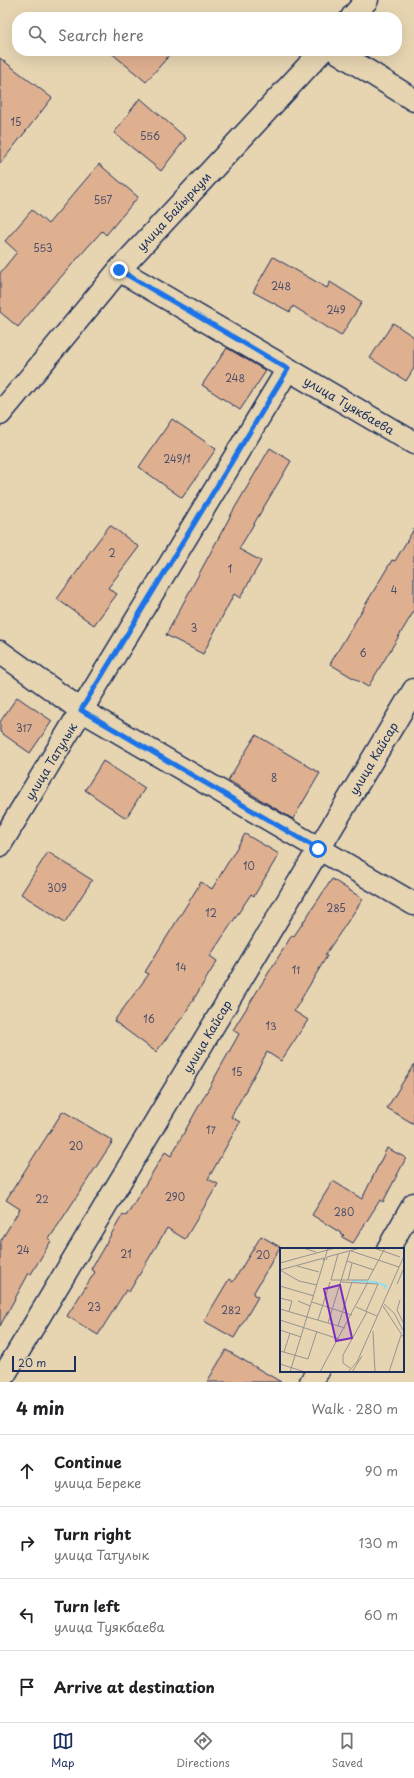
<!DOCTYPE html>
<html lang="en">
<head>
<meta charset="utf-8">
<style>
  body { margin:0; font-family:"Playpen Sans",sans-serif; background:#f2f2f2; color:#202124 }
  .scale { position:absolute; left:12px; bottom:10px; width:64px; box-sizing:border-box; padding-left:4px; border:2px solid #1b2f5e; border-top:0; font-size:11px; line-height:14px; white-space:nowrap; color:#1b2f5e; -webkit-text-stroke:3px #e7d5b2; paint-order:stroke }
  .stop { position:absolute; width:12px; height:12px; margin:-9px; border:3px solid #1a73e8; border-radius:50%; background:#fff }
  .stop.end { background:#1a73e8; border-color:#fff; box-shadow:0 1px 4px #0008 }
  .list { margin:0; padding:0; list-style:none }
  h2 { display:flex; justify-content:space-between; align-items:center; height:52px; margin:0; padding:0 16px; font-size:17px }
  h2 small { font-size:13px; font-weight:400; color:#757577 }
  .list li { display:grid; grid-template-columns:26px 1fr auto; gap:12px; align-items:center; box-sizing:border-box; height:72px; padding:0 16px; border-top:1px solid #e0e0e0 }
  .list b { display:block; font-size:15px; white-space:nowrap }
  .list p { margin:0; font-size:13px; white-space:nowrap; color:#757577 }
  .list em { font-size:13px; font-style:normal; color:#757577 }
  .icon { flex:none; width:22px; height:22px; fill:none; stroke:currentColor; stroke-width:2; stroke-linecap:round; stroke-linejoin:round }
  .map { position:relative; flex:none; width:414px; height:1382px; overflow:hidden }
  .search { position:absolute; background:#fff; box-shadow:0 4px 16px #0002; left:12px; right:12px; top:12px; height:44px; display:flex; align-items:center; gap:10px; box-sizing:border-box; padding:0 14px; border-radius:16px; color:#757577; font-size:15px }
  .sheet { height:340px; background:#fff }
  nav { display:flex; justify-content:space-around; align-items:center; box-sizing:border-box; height:56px; border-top:1px solid #e0e0e0; background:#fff; font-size:11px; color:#757577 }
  nav a { display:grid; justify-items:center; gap:2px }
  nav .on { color:#1b2f5e }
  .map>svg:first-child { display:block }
  .building { fill:#dfb090; stroke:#1b2f5e }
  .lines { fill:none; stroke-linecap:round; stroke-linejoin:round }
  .minor-casing { stroke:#1b2f5e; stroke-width:25 }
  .minor { stroke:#e7d5b2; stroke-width:22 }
  .route { stroke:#1a73e8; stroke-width:5 }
  .labels { text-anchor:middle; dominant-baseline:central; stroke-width:3; stroke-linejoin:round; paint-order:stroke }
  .number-label { font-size:10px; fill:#4c4f6a }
  .street-label { font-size:12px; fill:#1b2f5e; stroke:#e7d5b2 }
  .inset-river { fill:none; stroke:#91def0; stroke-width:2 }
  .inset-road { fill:none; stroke:#959390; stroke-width:1 }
  .view { fill:#7b2cbf; fill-opacity:0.15; stroke:#7b2cbf; stroke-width:2 }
  .inset-edge { fill:none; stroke:#1b2f5e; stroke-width:2 }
</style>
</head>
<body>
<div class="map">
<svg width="414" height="1382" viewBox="0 0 414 1382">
  <rect width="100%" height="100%" fill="#e7d5b2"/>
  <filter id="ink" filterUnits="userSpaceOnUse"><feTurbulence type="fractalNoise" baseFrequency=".025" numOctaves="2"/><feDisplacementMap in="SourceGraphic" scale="8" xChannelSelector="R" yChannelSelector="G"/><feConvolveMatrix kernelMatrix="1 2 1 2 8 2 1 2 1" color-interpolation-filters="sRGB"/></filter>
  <g filter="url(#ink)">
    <path class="building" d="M 109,51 L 173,51 L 146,82 Z
      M 0,58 L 52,98 L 0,164 Z
      M 140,98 L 186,138 L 161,171 L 114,133 Z
      M 99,164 L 138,197 L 106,235 L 102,231 L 43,297 L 18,327 L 0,312 L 0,273 L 17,252 L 5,241 L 32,210 L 48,224 Z
      M 273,257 L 327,288 L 330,282 L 362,302 L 341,336 L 293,306 L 290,312 L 253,292 Z
      M 393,323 L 414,337 L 414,368 L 406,381 L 370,358 Z
      M 227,348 L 266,371 L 240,410 L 202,385 Z
      M 172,419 L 216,449 L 182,498 L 139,467 Z
      M 270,448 L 291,461 L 239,549 L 261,561 L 240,598 L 234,594 L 203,654 L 166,635 L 233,511 Z
      M 110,525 L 139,547 L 108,588 L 117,594 L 94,625 L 57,599 L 87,558 L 86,557 Z
      M 414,529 L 414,611 L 368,687 L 330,664 L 392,560 L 395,561 Z
      M 17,697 L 52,721 L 30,753 L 0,732 L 0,722 Z
      M 256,735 L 320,773 L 293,819 L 228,780 Z
      M 103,761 L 145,788 L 126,818 L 85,790 Z
      M 245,834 L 279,854 L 254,896 L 251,894 L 210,956 L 217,961 L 184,1015 L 156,1052 L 114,1021 L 149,974 L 145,972 L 201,882 L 212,889 Z
      M 48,852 L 92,880 L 65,922 L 21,894 Z
      M 332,879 L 363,899 L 325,955 L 327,956 L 294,1011 L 308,1020 L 281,1061 L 267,1052 L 231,1117 L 240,1122 L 208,1179 L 218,1184 L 185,1239 L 167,1228 L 129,1292 L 126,1290 L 98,1335 L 67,1316 L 95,1272 L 91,1269 L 123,1214 L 126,1216 L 165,1152 L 171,1156 L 239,1034 L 233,1030 L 292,935 L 294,936 Z
      M 414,1064 L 414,1124 L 387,1108 Z
      M 63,1111 L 113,1141 L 49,1239 L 51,1241 L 31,1274 L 29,1273 L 0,1326 L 0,1242 L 20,1209 L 6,1200 Z
      M 387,1148 L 406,1158 L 383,1202 L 380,1200 L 353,1243 L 342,1237 L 344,1235 L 312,1215 L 333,1181 L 362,1199 Z
      M 261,1236 L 280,1247 L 253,1294 L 258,1297 L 234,1338 L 204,1321 L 229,1279 L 233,1282 Z
      M 226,1350 L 281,1382 L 207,1382 Z"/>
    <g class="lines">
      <g class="minor-casing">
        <g id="minor">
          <path d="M 352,17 L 367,0"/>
          <path d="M 336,51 L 414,100"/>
          <path id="s1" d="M 119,270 L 414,443"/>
          <path id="s2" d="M 0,414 L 119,270 L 322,51"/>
          <path d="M 0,652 L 81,710 L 414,904"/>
          <path id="s3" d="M 0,845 L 288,369"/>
          <path d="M 388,1249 L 414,1204"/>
          <path id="s4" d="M 0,1382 L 414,690"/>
          <path d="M 311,1382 L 318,1371"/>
        </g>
      </g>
      <use href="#minor" class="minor"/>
    </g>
  </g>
  <g class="lines" filter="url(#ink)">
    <path class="route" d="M 119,270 L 288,369 L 81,710 L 318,849"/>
  </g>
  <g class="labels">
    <g class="number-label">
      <text x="16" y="121">15</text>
      <text x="150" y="135">556</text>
      <text x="103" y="199">557</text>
      <text x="43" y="247">553</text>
      <text x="281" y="285">248</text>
      <text x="336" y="309">249</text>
      <text x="235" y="377">248</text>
      <text x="177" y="458">249/1</text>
      <text x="112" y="552">2</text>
      <text x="230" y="568">1</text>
      <text x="394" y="589">4</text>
      <text x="194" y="627">3</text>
      <text x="363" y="652">6</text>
      <text x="24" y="727">317</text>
      <text x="274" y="777">8</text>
      <text x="249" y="865">10</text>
      <text x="57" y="887">309</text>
      <text x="336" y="907">285</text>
      <text x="211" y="912">12</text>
      <text x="181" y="966">14</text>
      <text x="296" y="969">11</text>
      <text x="149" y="1018">16</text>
      <text x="271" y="1025">13</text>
      <text x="237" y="1071">15</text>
      <text x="211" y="1129">17</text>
      <text x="76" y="1145">20</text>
      <text x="175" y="1196">290</text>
      <text x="42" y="1198">22</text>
      <text x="344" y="1211">280</text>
      <text x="23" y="1249">24</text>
      <text x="126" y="1253">21</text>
      <text x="263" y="1254">20</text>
      <text x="94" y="1306">23</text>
      <text x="231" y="1309">282</text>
    </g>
    <g class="street-label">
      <text stroke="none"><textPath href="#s2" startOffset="267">улица Байыркум</textPath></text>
      <text stroke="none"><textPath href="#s1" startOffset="267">улица Туякбаева</textPath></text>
      <text stroke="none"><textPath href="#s4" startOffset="727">улица Кайсар</textPath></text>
      <text stroke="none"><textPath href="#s3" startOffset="98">улица Татулык</textPath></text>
      <text stroke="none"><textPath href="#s4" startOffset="403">улица Кайсар</textPath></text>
    </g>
  </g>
  <g transform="translate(280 1248)">
    <rect width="124" height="124" fill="#e7d5b2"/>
    <path class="inset-river" d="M 72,33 L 96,34 L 106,38 L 104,41"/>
    <path class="inset-road" d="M 23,0 L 36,4M 94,0 L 120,9M 71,3 L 119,19M 58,6 L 51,32 L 88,32 L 105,0M 46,12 L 47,9 L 80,0M 67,13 L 94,22M 0,15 L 55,0M 17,18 L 39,24M 0,22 L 44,10 L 43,13M 0,22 L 19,33 L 37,37M 68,32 L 72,15M 61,34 L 98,36 L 86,63M 117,36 L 124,20M 0,38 L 34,48M 0,50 L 12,53 L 9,63M 120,52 L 117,62 L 124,76M 18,53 L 30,58M 32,54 L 72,67M 104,56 L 114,65 L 124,84M 103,58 L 124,90M 76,59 L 97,68M 0,61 L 65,80M 0,72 L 59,91M 38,72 L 50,34M 48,75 L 70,3M 58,78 L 72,34M 0,82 L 21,89M 93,83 L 95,124M 0,103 L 28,111 L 37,83M 4,104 L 10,85M 0,116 L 25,124M 70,120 L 63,115 L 63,107 L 87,64M 10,124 L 48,0M 40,124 L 88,34M 68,124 L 77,114 L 124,8M 72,124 L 82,108M 109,124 L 121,87"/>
    <path class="view" d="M 60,37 L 72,90 L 56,93 L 44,41 Z"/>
    <rect width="124" height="124" class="inset-edge"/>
  </g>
</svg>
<div class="scale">20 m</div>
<div class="stop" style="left:318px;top:849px"></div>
<div class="stop end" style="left:119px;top:270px"></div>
<div class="search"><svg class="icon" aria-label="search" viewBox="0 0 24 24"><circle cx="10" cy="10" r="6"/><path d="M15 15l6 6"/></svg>Search here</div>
</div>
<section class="sheet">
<h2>4 min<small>Walk · 280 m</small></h2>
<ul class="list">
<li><svg class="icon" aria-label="ahead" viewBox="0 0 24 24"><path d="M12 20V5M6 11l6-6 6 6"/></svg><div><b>Continue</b><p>улица Береке</p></div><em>90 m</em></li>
<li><svg class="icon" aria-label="right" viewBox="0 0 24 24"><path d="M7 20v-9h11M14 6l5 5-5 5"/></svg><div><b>Turn right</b><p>улица Татулык</p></div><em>130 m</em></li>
<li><svg class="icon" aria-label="left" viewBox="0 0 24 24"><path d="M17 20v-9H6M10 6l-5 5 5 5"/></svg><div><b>Turn left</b><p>улица Туякбаева</p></div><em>60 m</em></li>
<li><svg class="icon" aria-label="arrive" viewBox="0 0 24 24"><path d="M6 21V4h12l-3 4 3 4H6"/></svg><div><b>Arrive at destination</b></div></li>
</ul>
</section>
<nav>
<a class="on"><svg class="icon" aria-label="map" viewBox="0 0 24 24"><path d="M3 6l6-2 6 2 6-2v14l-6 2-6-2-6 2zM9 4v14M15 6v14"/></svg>Map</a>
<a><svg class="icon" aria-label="directions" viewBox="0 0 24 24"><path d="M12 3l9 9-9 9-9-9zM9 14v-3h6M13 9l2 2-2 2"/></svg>Directions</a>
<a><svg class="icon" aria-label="saved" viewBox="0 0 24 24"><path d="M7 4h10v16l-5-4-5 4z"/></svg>Saved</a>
</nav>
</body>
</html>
